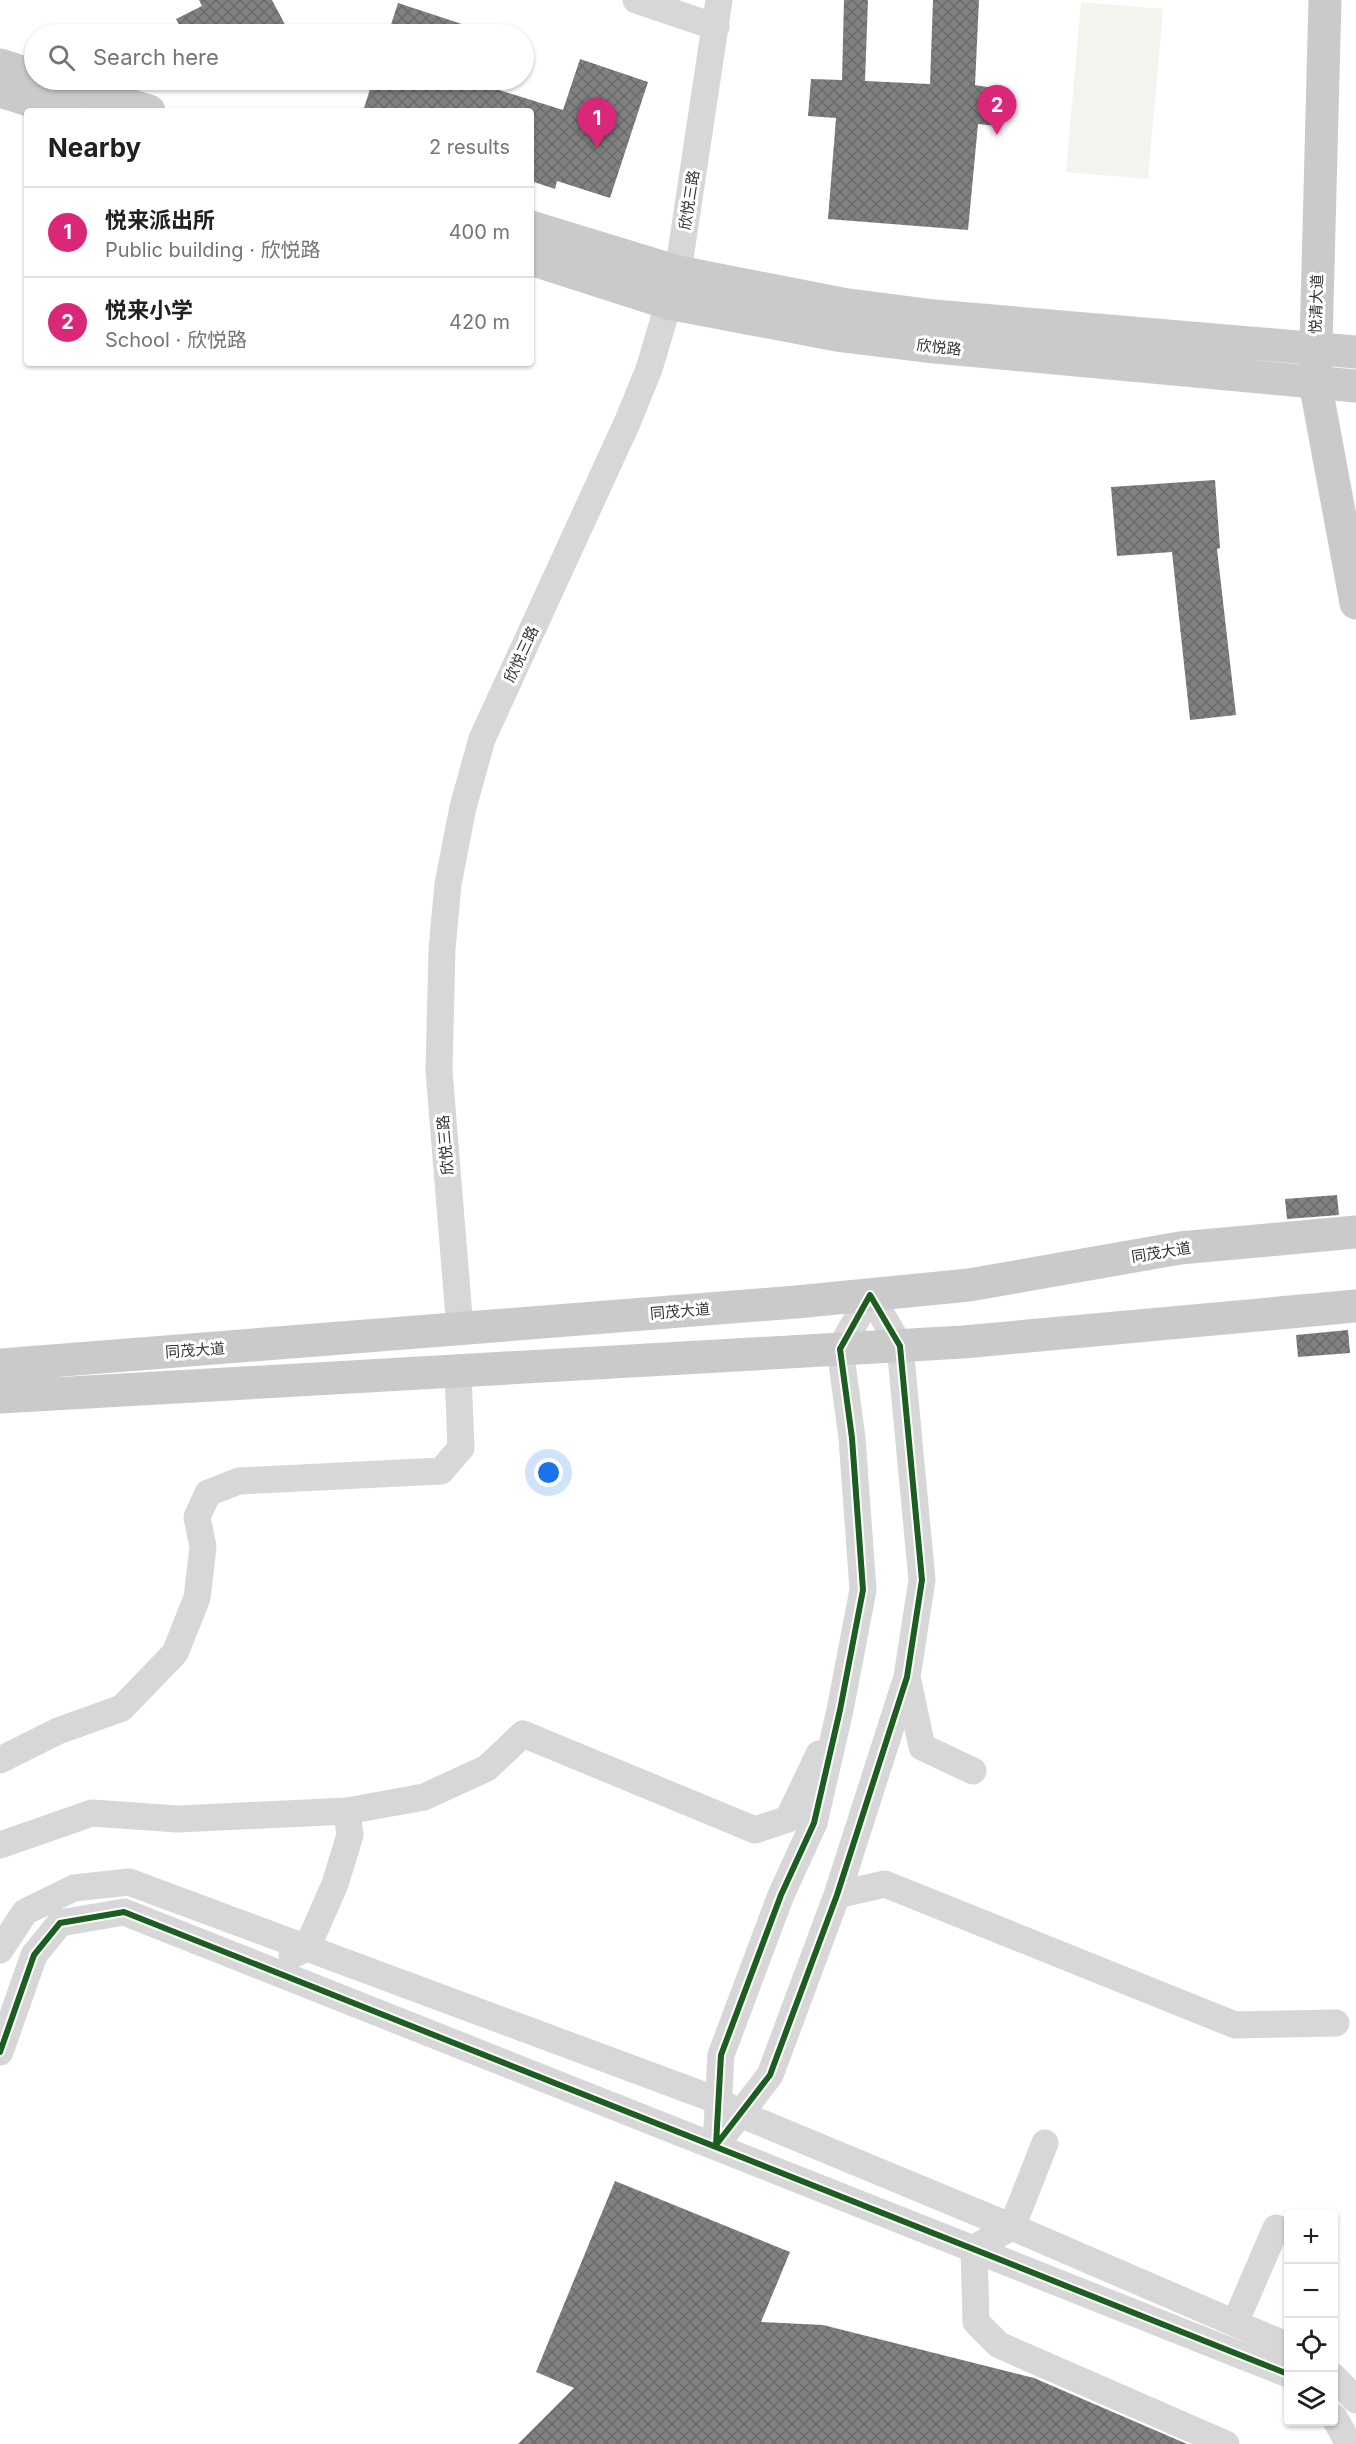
<!DOCTYPE html>
<html lang="en">
<head>
<meta charset="utf-8">
<style>
  body { margin:0; font-family:Inter,"Noto Sans SC",sans-serif; background:#f6f6f6; color:#202124 }
  .controls { position:absolute; right:18px; bottom:18px; display:grid; overflow:hidden; border-radius:6px; box-shadow:0 2px 4px #0004 }
  .controls button { width:54px; height:54px; display:grid; place-items:center; padding:0; border:0; border-bottom:2px solid #e0e0e0; background:#fff; color:#202124; font:30px sans-serif }
  .you { position:absolute; left:549px; top:1473px; width:21px; height:21px; margin:-15px; border:4px solid #fff; border-radius:50%; background:#1a73e8; box-shadow:0 0 0 9px #1a73e833 }
  .badge { display:grid; place-items:center; width:39px; height:39px; border-radius:50%; background:#db2777; color:#fff; font-size:20px; font-weight:700 }
  .pin { position:absolute; translate:-50% -50px; filter:drop-shadow(0 2px 3px #0008) }
  .pin::after { content:''; position:absolute; top:32px; width:21px; height:18px; background:inherit; clip-path:polygon(0 0,100% 0,50% 100%) }
  .list { margin:0; padding:0; list-style:none }
  h2 { display:flex; justify-content:space-between; align-items:center; height:78px; margin:0; padding:0 24px; font-size:26px }
  h2 small { font-size:20px; font-weight:400; color:#757577 }
  .list li { display:grid; grid-template-columns:39px 1fr auto; gap:18px; align-items:center; box-sizing:border-box; height:90px; padding:0 24px; border-top:2px solid #e0e0e0 }
  .list b { display:block; font-size:22px; white-space:nowrap }
  .list p { margin:0; font-size:20px; white-space:nowrap; color:#757577 }
  .list em { font-size:20px; font-style:normal; color:#757577 }
  .icon { flex:none; width:33px; height:33px; fill:none; stroke:currentColor; stroke-width:2; stroke-linecap:round; stroke-linejoin:round }
  .map { position:relative; flex:none; width:1356px; height:2444px; overflow:hidden }
  .search { position:absolute; background:#fff; box-shadow:0 2px 4px #0004; left:24px; top:24px; width:510px; height:66px; display:flex; align-items:center; gap:15px; box-sizing:border-box; padding:0 21px; border-radius:33px; color:#757577; font-size:22px }
  .panel { position:absolute; background:#fff; box-shadow:0 2px 4px #0004; left:24px; top:108px; width:510px; height:258px; border-radius:6px }
  .map>svg:first-child { display:block }
  .green { fill:#f1f5ed }
  .building { fill:url(#building-cross-hatch) }
  .lines { fill:none; stroke-linecap:round; stroke-linejoin:round }
  .minor { stroke:#d7d7d7; stroke-width:27 }
  .major { stroke:#cacaca; stroke-width:33 }
  .cycleway-casing { stroke:#fff; stroke-width:10 }
  .cycleway { stroke:#1b5e20; stroke-width:6 }
  .labels { text-anchor:middle; dominant-baseline:central; stroke-width:6; stroke-linejoin:round; paint-order:stroke }
  .street-label { font-size:15px; fill:#333; stroke:#fff }
</style>
</head>
<body>
<div class="map">
<svg width="1356" height="2444" viewBox="0 0 1356 2444">
  <defs>
    <pattern id="building-cross-hatch" width="8" height="8" patternUnits="userSpaceOnUse" patternTransform="scale(1.5)"><rect width="8" height="8" fill="#818181"/><path d="M0 0l8 8M0 8l8-8" fill="none" stroke="#6a6a6a"/></pattern>
  </defs>
  <rect width="100%" height="100%" fill="#fff"/>
  <path class="green" d="M 1081,2 L 1163,9 L 1148,179 L 1066,172 Z"/>
  <path class="building" d="M 199,0 L 272,0 L 290,34 L 184,34 L 176,19 L 202,6 Z
    M 844,0 L 868,0 L 865,81 L 930,84 L 933,0 L 979,0 L 975,85 L 999,89 L 997,126 L 978,124 L 968,230 L 828,219 L 836,118 L 808,116 L 811,79 L 842,80 Z
    M 398,3 L 483,31 L 482,34 L 388,34 Z
    M 580,59 L 648,82 L 610,198 L 557,181 L 555,189 L 531,181 L 531,111 L 363,111 L 373,80 L 467,80 L 563,110 Z
    M 1215,480 L 1220,548 L 1217,549 L 1236,715 L 1190,720 L 1172,552 L 1117,556 L 1111,487 Z
    M 1337,1195 L 1339,1215 L 1287,1219 L 1285,1199 Z
    M 1348,1330 L 1350,1353 L 1298,1357 L 1296,1335 Z
    M 615,2181 L 790,2252 L 761,2322 L 823,2325 L 1034,2378 L 1187,2444 L 518,2444 L 574,2388 L 536,2372 Z"/>
  <g class="lines">
    <path class="minor" d="M 636,0 L 716,27
      M 870,1295 L 900,1346 L 922,1580 L 907,1677 L 837,1895 L 770,2075 L 716,2145 L 721,2055 L 781,1895 L 814,1823 L 840,1710 L 863,1590 L 852,1438 L 840,1349 Z
      M 460,1329 L 439,1071 L 442,949 L 448,884 L 463,807 L 482,739 L 627,423 L 649,369 L 678,272 L 719,0
      M 908,1681 L 922,1747 L 973,1771
      M 0,1760 L 58,1731 L 122,1708 L 175,1653 L 197,1598 L 203,1547 L 197,1517 L 208,1493 L 239,1481 L 441,1471 L 461,1448 L 458,1372
      M 0,1845 L 92,1813 L 178,1819 L 347,1811 L 424,1797 L 487,1768 L 523,1734 L 755,1830 L 788,1819 L 819,1754
      M 837,1895 L 885,1884 L 1235,2025 L 1336,2023
      M 0,1950 L 25,1912 L 74,1888 L 129,1882 L 719,2101 L 740,2114 L 1012,2227 L 1288,2346
      M 292,1955 L 307,1948 L 335,1884 L 350,1835 L 347,1811
      M 0,2052 L 34,1955 L 60,1923 L 124,1912 L 1288,2374
      M 1045,2143 L 1012,2227 L 974,2248 L 976,2322 L 999,2345 L 1226,2444
      M 1235,2323 L 1276,2228
      M 1334,2377 L 1356,2400
      M 1334,2417 L 1349,2444"/>
    <path class="major" d="M 1325,0 L 1315,382 L 1356,603
      M 0,65 L 34,76
      M 46,80 L 149,111
      M 0,91 L 64,111
      M 531,227 L 678,272 L 842,304 L 934,316 L 1356,352
      M 531,259 L 668,303 L 837,335 L 935,347 L 1356,386
      M 0,1365 L 796,1302 L 969,1285 L 1180,1248 L 1356,1232
      M 0,1397 L 963,1342 L 1356,1306"/>
    <g class="cycleway-casing">
      <path id="cycleway" d="M 870,1295 L 900,1346 L 922,1580 L 907,1677 L 837,1895 L 770,2075 L 716,2145 L 721,2055 L 781,1895 L 814,1823 L 840,1710 L 863,1590 L 852,1438 L 840,1349 Z
        M 0,2052 L 34,1955 L 60,1923 L 124,1912 L 1288,2374"/>
    </g>
    <use href="#cycleway" class="cycleway"/>
  </g>
  <g class="labels">
    <g class="street-label">
      <text transform="translate(689 200) rotate(-81)">欣悦三路</text>
      <text transform="translate(1316 304) rotate(-88)">悦清大道</text>
      <text transform="translate(939 347) rotate(6)">欣悦路</text>
      <text transform="translate(521 654) rotate(-65)">欣悦三路</text>
      <text transform="translate(445 1145) rotate(-95)">欣悦三路</text>
      <text transform="translate(1161 1252) rotate(-9)">同茂大道</text>
      <text transform="translate(680 1311) rotate(-5)">同茂大道</text>
      <text transform="translate(195 1350) rotate(-4)">同茂大道</text>
    </g>
  </g>
</svg>
<div class="controls">
<button>+</button>
<button>−</button>
<button><svg class="icon" aria-label="locate" viewBox="0 0 24 24"><circle cx="12" cy="12" r="6"/><path d="M12 2v4M12 18v4M2 12h4M18 12h4"/></svg></button>
<button><svg class="icon" aria-label="layers" viewBox="0 0 24 24"><path d="M12 4l9 5-9 5-9-5zM3 14l9 5 9-5"/></svg></button>
</div>
<div class="you"></div>
<div class="pin badge" style="left:597px;top:148px">1</div>
<div class="pin badge" style="left:997px;top:135px">2</div>
<div class="search"><svg class="icon" aria-label="search" viewBox="0 0 24 24"><circle cx="10" cy="10" r="6"/><path d="M15 15l6 6"/></svg>Search here</div>
<section class="panel">
<h2>Nearby<small>2 results</small></h2>
<ul class="list">
<li><span class="badge">1</span><div><b>悦来派出所</b><p>Public building · 欣悦路</p></div><em>400 m</em></li>
<li><span class="badge">2</span><div><b>悦来小学</b><p>School · 欣悦路</p></div><em>420 m</em></li>
</ul>
</section>
</div>
</body>
</html>
